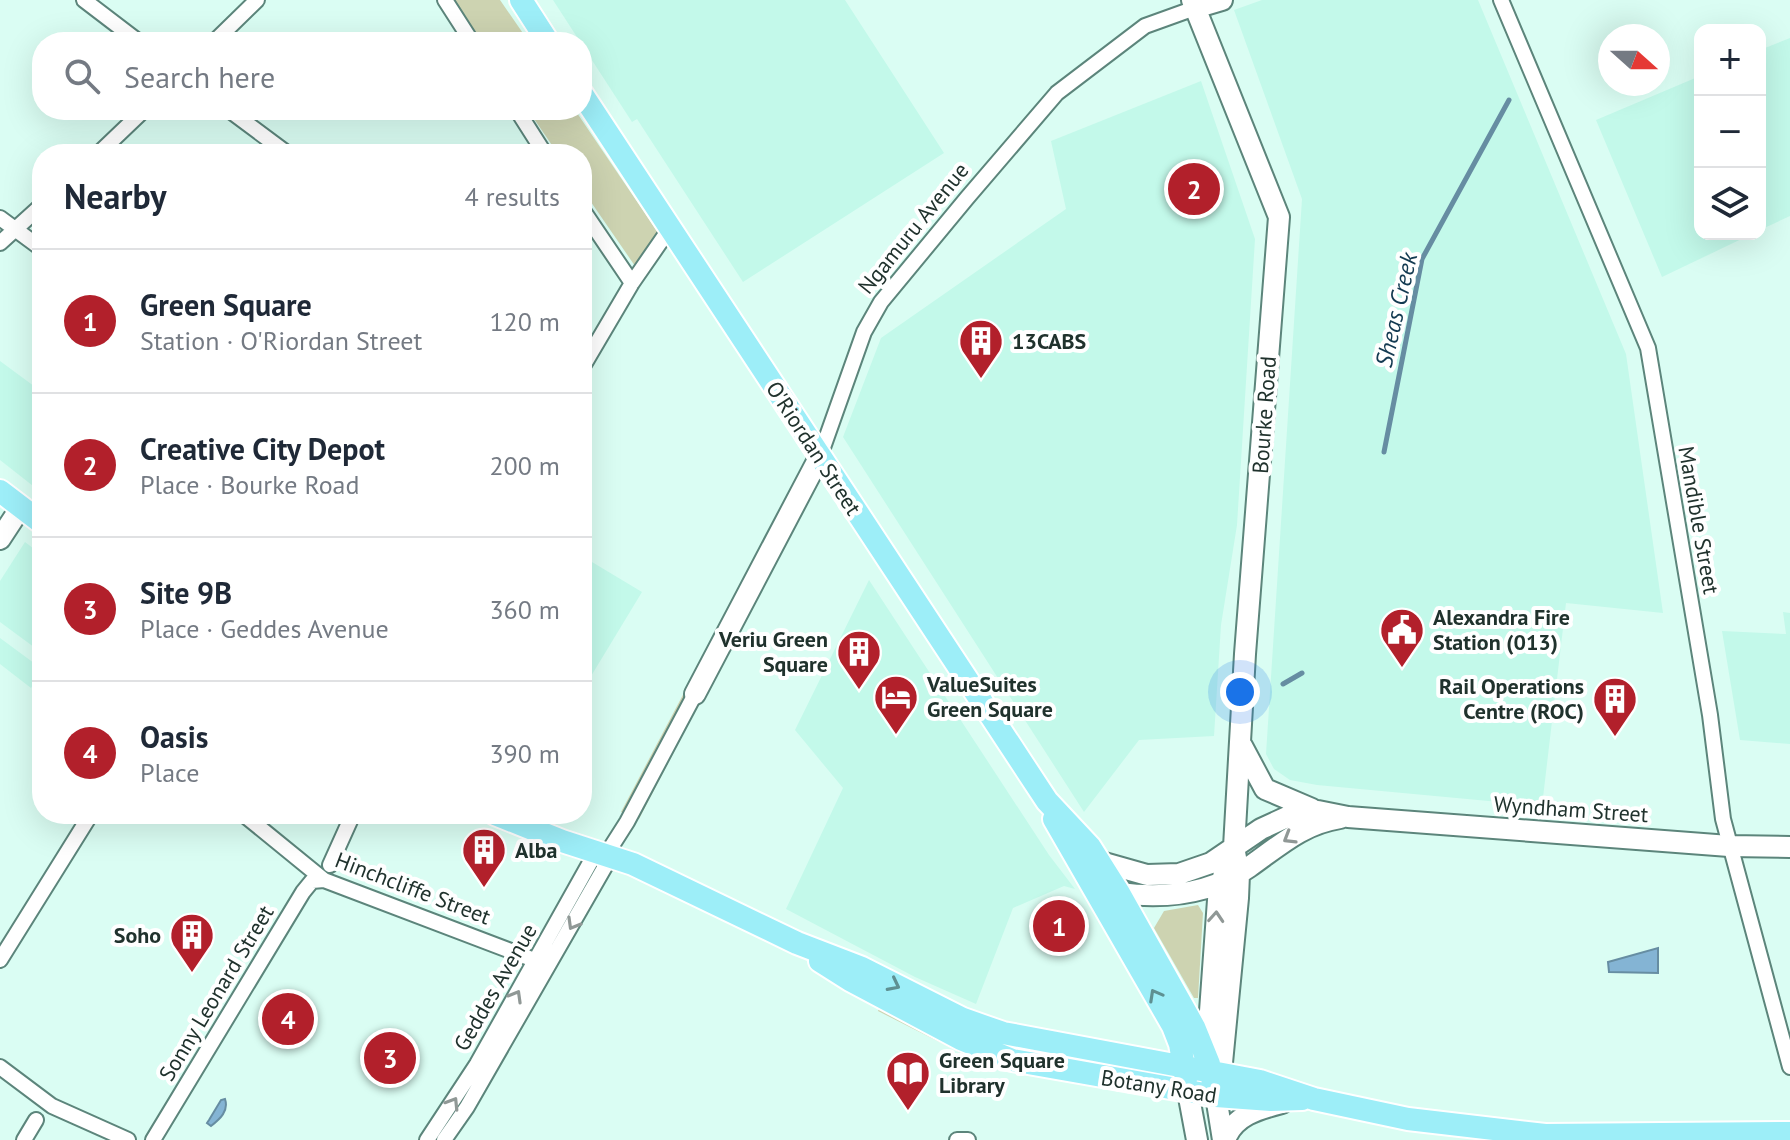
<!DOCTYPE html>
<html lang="en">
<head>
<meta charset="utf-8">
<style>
  body { margin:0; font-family:"PT Sans",sans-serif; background:#f2f2f3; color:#1f2937 }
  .controls { position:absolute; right:24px; top:24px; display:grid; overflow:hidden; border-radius:16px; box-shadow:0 8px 32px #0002 }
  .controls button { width:72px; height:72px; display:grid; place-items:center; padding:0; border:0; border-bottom:2px solid #e0e1e3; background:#fff; color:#1f2937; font:40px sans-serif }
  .compass { position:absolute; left:1598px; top:24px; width:72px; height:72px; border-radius:50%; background:#fff; box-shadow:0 8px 32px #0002; rotate:111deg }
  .you { position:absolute; left:1240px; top:692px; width:28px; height:28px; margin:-20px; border:6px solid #fff; border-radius:50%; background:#1a73e8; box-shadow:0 0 0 12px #1a73e833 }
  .badge { display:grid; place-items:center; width:52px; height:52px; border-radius:50%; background:#b2202b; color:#fff; font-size:26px; font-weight:700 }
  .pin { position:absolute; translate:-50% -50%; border:4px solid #fff; box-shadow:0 2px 8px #0006 }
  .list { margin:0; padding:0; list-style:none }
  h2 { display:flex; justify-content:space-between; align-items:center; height:104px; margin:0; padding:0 32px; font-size:34px }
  h2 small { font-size:26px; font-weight:400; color:#747a83 }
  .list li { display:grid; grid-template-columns:52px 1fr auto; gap:24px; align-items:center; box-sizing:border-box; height:144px; padding:0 32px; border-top:2px solid #e0e1e3 }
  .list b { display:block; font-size:30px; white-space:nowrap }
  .list p { margin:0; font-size:26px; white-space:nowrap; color:#747a83 }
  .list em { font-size:26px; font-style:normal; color:#747a83 }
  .icon { flex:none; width:44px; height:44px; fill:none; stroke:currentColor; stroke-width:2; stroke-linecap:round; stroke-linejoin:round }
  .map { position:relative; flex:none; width:1790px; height:1140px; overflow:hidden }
  .search { position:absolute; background:#fff; box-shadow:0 8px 32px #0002; left:32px; top:32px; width:560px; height:88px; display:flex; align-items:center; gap:20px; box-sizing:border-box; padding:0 28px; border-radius:32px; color:#747a83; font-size:30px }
  .panel { position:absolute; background:#fff; box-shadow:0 8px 32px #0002; left:32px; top:144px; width:560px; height:680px; border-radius:32px }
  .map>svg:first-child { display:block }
  .built { fill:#c3f9ea }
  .green { fill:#cdd3b1 }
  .water { fill:#84b4d4; stroke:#668da2; stroke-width:2 }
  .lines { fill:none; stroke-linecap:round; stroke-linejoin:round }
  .stream { stroke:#668da2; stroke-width:5 }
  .street-casing { stroke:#5c857b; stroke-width:18 }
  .secondary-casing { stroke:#5c857b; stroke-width:24 }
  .primary-casing { stroke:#fff; stroke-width:26 }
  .street { stroke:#fff; stroke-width:14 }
  .secondary { stroke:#fff; stroke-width:20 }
  .primary { stroke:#9deef8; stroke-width:22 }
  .oneway { stroke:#909896 }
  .oneway2 { stroke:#5e9092 }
  .labels { text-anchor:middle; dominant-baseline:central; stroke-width:8; stroke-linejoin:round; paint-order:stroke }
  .street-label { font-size:22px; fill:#20322d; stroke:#fff }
  .poi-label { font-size:22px; font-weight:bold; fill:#20322d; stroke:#fff; text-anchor:start }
  .water-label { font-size:24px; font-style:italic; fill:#133a51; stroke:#fff }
</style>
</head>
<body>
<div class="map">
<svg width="1790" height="1140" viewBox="0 0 1790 1140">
  <rect width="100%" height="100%" fill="#dafdf3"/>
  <path class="built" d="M 553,0 L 845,0 L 944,153 L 743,282 L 637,119 L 632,122 Z
    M 1262,0 L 1478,0 L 1626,354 L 1663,613 L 1566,603 L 1542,806 L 1317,785 L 1290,780 L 1274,769 L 1266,754 L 1302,199 L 1234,10 Z
    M 1790,38 L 1790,216 L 1760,230 L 1760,50 Z
    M 1700,76 L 1700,234 L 1752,234 L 1662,277 L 1596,120 Z
    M 1201,81 L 1255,239 L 1237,525 L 1221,625 L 1214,736 L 1139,740 L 1084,812 L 843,437 L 881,338 L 1066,209 L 1051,141 Z
    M 0,361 L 42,392 L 42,493 L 0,460 Z
    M 25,542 L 42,555 L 42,653 L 0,622 L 0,581 Z
    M 582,556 L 642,592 L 582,691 Z
    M 869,580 L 1049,855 L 1075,889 L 1064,886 L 1013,908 L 976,1004 L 915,977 L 786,909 L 843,788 L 795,730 Z
    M 1783,612 L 1790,613 L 1790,744 L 1740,740 L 1722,631 L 1786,634 Z
    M 0,638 L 42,669 L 31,688 L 0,664 Z"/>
  <path class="green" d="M 452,0 L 500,0 L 529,42 L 481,42 Z
    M 528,110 L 575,110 L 663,240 L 635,266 L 582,189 L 582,154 L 558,154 Z
    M 686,689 L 702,698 L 639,819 L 621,812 Z
    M 1198,905 L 1203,913 L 1198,998 L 1194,998 L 1154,928 L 1164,911 Z
    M 880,1006 L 970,1054 L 969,1057 L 878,1011 Z"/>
  <path class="water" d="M 1658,948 L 1658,973 L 1609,972 L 1608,962 Z
    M 225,1099 C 229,1111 220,1119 211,1126 L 207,1123 L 209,1120 L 221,1100 Z"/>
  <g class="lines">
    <path class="stream" d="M 1384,452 L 1422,259 L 1509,100
      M 1283,684 L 1302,673"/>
    <g class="street-casing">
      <path id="street" d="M 84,0 L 139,42
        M 445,0 L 472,42
        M 1501,0 L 1648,348 L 1710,715 L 1723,819 L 1790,1067
        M 214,42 L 257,0
        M 229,110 L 288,154
        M 517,110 L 545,154
        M 98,154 L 144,110
        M 582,209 L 632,283
        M 0,218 L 42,249
        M 0,243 L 42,205
        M 582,368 L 632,283 L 670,228
        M 820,456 L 864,332 L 881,302 L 967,198 L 1057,93 L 1145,26 L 1195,8
        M 243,814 L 324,880 L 537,961
        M 606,855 L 627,822 L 695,694
        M 330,865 L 353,814
        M 0,960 L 91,814
        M 0,1067 L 52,1106 L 128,1140
        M 24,1140 L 36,1120
        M 153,1140 L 303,892 L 312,881 L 324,880
        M 427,1140 L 477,1064 L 596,852
        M 444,1140 L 467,1107 L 611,856
        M 957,1140 L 968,1140"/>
    </g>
    <g class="secondary-casing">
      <path id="secondary" d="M 1192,0 L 1279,217 L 1245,654 L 1234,847 L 1239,874 L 1238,898 L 1221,1073
        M 1195,8 L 1222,0
        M 0,539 L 21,507
        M 695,694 L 820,456
        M 1242,746 L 1265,789 L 1312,809
        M 1101,862 L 1147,875 L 1179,874 L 1211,863 L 1261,829 L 1300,811 L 1318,811 L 1348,817 L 1729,846 L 1790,847
        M 1119,893 C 1164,899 1211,894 1249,867 C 1279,846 1302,824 1340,818
        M 1205,1051 L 1209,1025 L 1218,900 L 1224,873
        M 1188,1092 L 1197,1140
        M 1216,1096 L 1223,1140
        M 1225,1140 C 1234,1115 1259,1109 1282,1103"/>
    </g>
    <g class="primary-casing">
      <path id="primary" d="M 521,0 L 548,42
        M 582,94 L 1047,801 L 1090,847 L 1119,893 L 1194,1027 L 1209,1064 L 1216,1096
        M 0,491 L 42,523
        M 495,814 L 562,841 L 633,864 L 797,943 L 862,968 L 963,1019 L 1003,1033 L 1260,1081 L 1314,1099 L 1408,1119 L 1545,1135 L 1790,1133
        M 1054,819 L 1173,1026 L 1180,1044 L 1186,1079
        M 820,961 L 850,980 L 961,1039 L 1012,1060 L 1216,1096 L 1271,1100 L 1302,1099"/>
    </g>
    <use href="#street" class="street"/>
    <use href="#secondary" class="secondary"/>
    <use href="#primary" class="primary"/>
  </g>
  <defs><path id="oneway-chevron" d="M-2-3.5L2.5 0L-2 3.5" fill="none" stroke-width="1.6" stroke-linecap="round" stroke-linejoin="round" transform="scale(2)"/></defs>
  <g class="oneway">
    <use href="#oneway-chevron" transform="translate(1289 838) rotate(149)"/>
    <use href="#oneway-chevron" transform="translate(1216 917) rotate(-86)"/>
    <use href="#oneway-chevron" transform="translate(573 924) rotate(120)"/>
    <use href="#oneway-chevron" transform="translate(516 996) rotate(-60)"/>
    <use href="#oneway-chevron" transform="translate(453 1103) rotate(-58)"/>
  </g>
  <g class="oneway2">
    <use href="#oneway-chevron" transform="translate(894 985) rotate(27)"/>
    <use href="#oneway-chevron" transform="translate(1155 995) rotate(-119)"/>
  </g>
  <defs>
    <g id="building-pin" transform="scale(2.3)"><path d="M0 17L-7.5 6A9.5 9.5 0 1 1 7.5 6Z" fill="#b2202b" stroke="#fff"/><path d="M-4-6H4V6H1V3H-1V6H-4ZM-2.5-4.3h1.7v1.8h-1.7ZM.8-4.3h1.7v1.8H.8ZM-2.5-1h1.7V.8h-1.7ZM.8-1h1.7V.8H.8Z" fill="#fff"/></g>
    <g id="civic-pin" transform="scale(2.3)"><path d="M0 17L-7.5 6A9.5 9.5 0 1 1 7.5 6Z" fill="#b2202b" stroke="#fff"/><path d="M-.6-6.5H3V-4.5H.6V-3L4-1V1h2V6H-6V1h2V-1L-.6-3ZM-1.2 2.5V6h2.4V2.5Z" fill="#fff"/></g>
    <g id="hotel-pin" transform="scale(2.3)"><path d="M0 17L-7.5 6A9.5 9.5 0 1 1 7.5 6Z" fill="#b2202b" stroke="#fff"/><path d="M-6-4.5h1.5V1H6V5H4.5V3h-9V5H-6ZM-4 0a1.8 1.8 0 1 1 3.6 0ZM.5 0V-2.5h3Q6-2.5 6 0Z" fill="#fff"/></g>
    <g id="library-pin" transform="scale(2.3)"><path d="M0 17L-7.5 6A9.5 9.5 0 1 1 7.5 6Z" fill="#b2202b" stroke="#fff"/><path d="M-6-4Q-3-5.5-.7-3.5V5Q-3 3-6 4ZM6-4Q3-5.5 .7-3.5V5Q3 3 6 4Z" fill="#fff"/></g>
  </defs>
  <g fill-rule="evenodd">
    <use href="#building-pin" x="981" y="341"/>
    <use href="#civic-pin" x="1402" y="630"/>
    <use href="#building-pin" x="859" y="652"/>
    <use href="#hotel-pin" x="896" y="697"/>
    <use href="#building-pin" x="1615" y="699"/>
    <use href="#building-pin" x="484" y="850"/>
    <use href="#building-pin" x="192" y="935"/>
    <use href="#library-pin" x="908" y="1073"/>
  </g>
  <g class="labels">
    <g class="street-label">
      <text transform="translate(913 228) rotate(-51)">Ngamuru Avenue</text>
      <text transform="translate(1264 415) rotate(-86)">Bourke Road</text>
      <text transform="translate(814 448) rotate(57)">O'Riordan Street</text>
      <text transform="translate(1699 520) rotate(80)">Mandible Street</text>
      <text transform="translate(1571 809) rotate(4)">Wyndham Street</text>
      <text transform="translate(413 888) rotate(21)">Hinchcliffe Street</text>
      <text transform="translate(495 987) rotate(-60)">Geddes Avenue</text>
      <text transform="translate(216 993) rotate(-59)">Sonny Leonard Street</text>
      <text transform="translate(1159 1086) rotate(9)">Botany Road</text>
    </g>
    <g class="poi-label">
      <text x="1012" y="341">13CABS</text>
      <text x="1433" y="617">Alexandra Fire<tspan x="1433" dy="25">Station (013)</tspan></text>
      <text x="828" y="639" text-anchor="end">Veriu Green<tspan x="828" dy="25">Square</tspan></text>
      <text x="927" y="684">ValueSuites<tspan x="927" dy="25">Green Square</tspan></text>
      <text x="1584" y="686" text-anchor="end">Rail Operations<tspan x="1584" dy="25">Centre (ROC)</tspan></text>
      <text x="515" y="850">Alba</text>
      <text x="161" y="935" text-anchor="end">Soho</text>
      <text x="939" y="1060">Green Square<tspan x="939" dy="25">Library</tspan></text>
    </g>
    <g class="water-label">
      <text transform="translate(1396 310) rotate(-77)">Sheas Creek</text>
    </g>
  </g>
</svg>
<div class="controls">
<button>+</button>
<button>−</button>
<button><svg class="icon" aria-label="layers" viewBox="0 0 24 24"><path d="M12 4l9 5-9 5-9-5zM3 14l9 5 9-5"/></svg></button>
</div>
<svg class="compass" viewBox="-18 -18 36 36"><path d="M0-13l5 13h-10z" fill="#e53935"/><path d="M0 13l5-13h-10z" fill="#747a83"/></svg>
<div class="you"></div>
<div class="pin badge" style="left:1059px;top:926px">1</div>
<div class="pin badge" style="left:1194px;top:189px">2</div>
<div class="pin badge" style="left:390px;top:1058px">3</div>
<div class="pin badge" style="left:288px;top:1019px">4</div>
<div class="search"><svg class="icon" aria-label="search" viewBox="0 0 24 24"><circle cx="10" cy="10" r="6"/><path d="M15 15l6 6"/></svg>Search here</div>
<section class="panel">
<h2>Nearby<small>4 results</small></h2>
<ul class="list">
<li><span class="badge">1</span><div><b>Green Square</b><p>Station · O'Riordan Street</p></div><em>120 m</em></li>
<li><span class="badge">2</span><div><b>Creative City Depot</b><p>Place · Bourke Road</p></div><em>200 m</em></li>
<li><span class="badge">3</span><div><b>Site 9B</b><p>Place · Geddes Avenue</p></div><em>360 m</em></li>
<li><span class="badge">4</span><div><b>Oasis</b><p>Place</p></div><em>390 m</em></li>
</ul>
</section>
</div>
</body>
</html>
